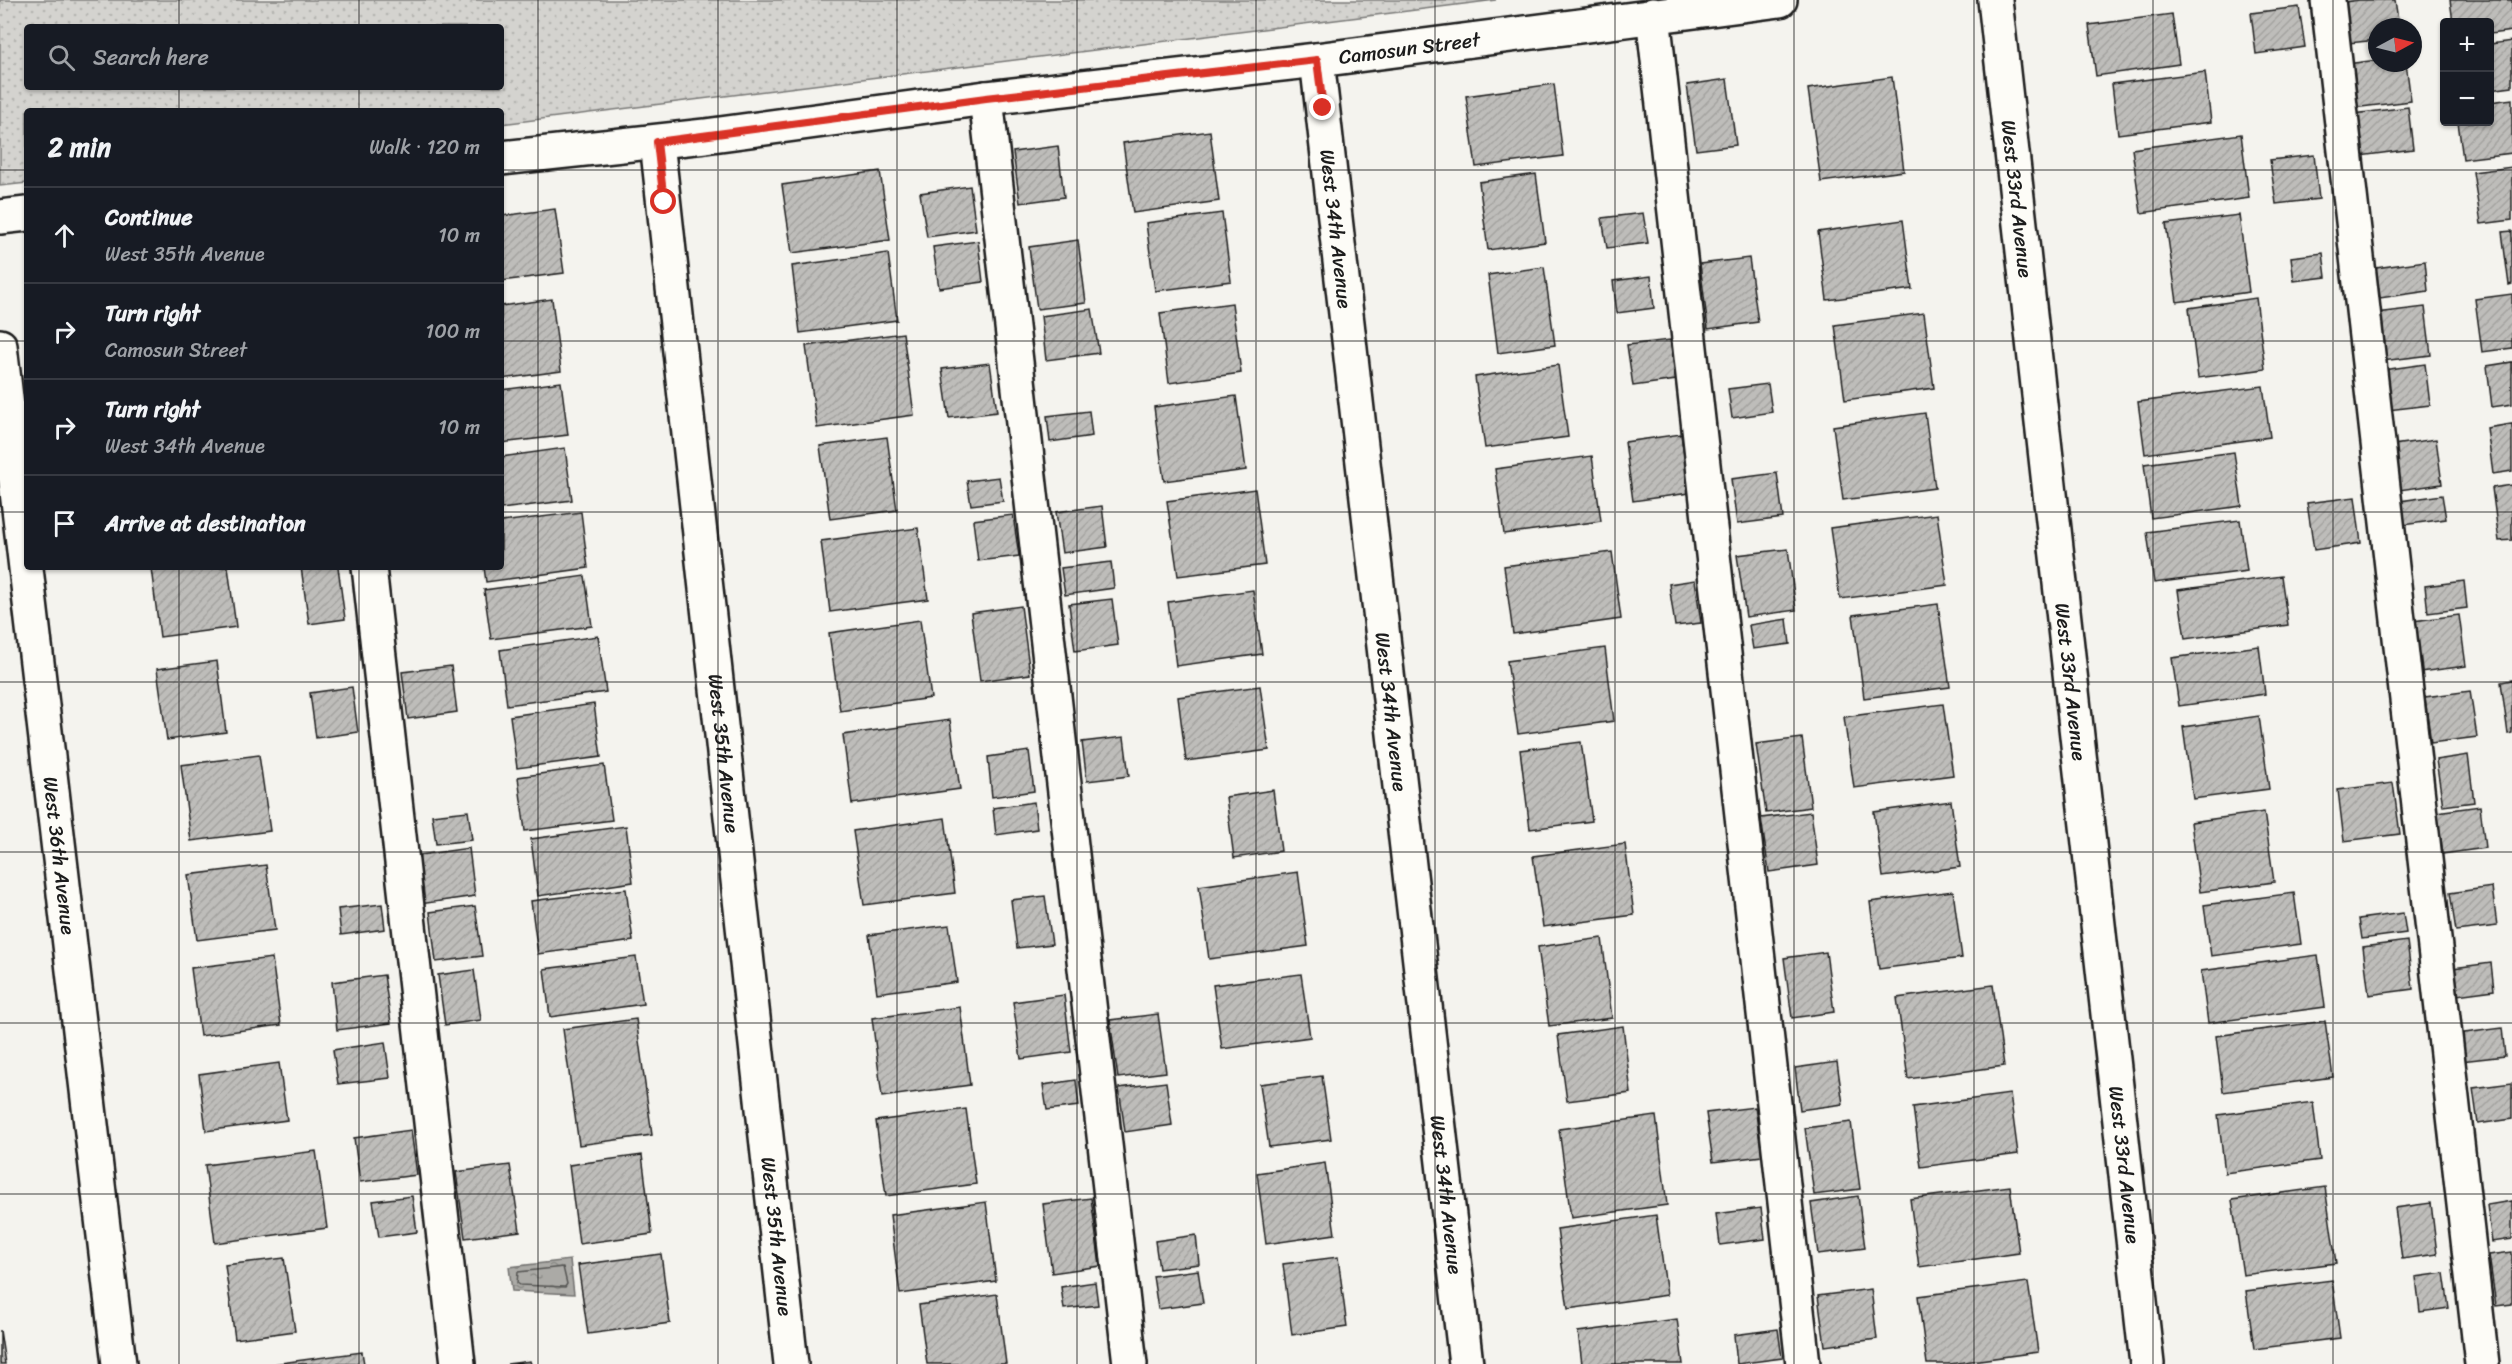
<!DOCTYPE html>
<html lang="en">
<head>
<meta charset="utf-8">
<style>
  body { margin:0; font-family:Sriracha,sans-serif; background:#20242c; color:#f1f3f6 }
  .controls { position:absolute; right:18px; top:18px; display:grid; overflow:hidden; border-radius:6px; box-shadow:0 2px 4px #0004 }
  .controls button { width:54px; height:54px; display:grid; place-items:center; padding:0; border:0; border-bottom:2px solid #363941; background:#171b24; color:#f1f3f6; font:30px sans-serif }
  .compass { position:absolute; left:2368px; top:18px; width:54px; height:54px; border-radius:50%; background:#171b24; box-shadow:0 2px 4px #0004; rotate:83deg }
  .stop { position:absolute; width:18px; height:18px; margin:-14px; border:4px solid #d93025; border-radius:50%; background:#fff }
  .stop.end { background:#d93025; border-color:#fff; box-shadow:0 2px 6px #0008 }
  .list { margin:0; padding:0; list-style:none }
  h2 { display:flex; justify-content:space-between; align-items:center; height:78px; margin:0; padding:0 24px; font-size:26px }
  h2 small { font-size:20px; font-weight:400; color:#9ea1a6 }
  .list li { display:grid; grid-template-columns:39px 1fr auto; gap:18px; align-items:center; box-sizing:border-box; height:96px; padding:0 24px; border-top:2px solid #363941 }
  .list b { display:block; font-size:22px; white-space:nowrap }
  .list p { margin:0; font-size:20px; white-space:nowrap; color:#9ea1a6 }
  .list em { font-size:20px; font-style:normal; color:#9ea1a6 }
  .icon { flex:none; width:33px; height:33px; fill:none; stroke:currentColor; stroke-width:2; stroke-linecap:round; stroke-linejoin:round }
  .map { position:relative; flex:none; width:2512px; height:1364px; overflow:hidden }
  .search { position:absolute; background:#171b24; box-shadow:0 2px 4px #0004; left:24px; top:24px; width:480px; height:66px; display:flex; align-items:center; gap:15px; box-sizing:border-box; padding:0 21px; border-radius:6px; color:#9ea1a6; font-size:22px }
  .panel { position:absolute; background:#171b24; box-shadow:0 2px 4px #0004; left:24px; top:108px; width:480px; height:462px; border-radius:6px }
  .map>svg:first-child { display:block }
  .park { fill:url(#park-dots); stroke:#787876; stroke-width:1.5; fill-rule:evenodd }
  .water { fill:url(#water-ripples); stroke:#72716f; stroke-width:1.5 }
  .lines { fill:none; stroke-linecap:round; stroke-linejoin:round }
  .shore { stroke:#555553; stroke-width:1.5 }
  .building { fill:url(#building-hatch); stroke:#1c1c1c; stroke-width:1.5 }
  .minor-casing { stroke:#1c1c1c; stroke-width:38 }
  .minor { stroke:#fdfcf7; stroke-width:33 }
  .route { stroke:#d93025; stroke-width:8 }
  .grid { fill:none; stroke:#1c1c1c; stroke-width:1.5; stroke-opacity:0.55 }
  .labels { text-anchor:middle; dominant-baseline:central; stroke-width:5; stroke-linejoin:round; paint-order:stroke }
  .street-label { font-size:20px; fill:#1c1c1c; stroke:#fdfcf7 }
</style>
</head>
<body>
<div class="map">
<svg width="2512" height="1364" viewBox="0 0 2512 1364">
  <defs>
    <pattern id="park-dots" width="8" height="8" patternUnits="userSpaceOnUse" patternTransform="scale(1.5)"><rect width="8" height="8" fill="#d4d3cf"/><path d="M2 2h.1M6 6h.1" fill="none" stroke="#b5b5b1" stroke-width="1.8" stroke-linecap="round"/></pattern>
    <pattern id="water-ripples" width="26" height="14" patternUnits="userSpaceOnUse" patternTransform="scale(1.5)"><rect width="26" height="14" fill="#abaaa6"/><path d="M2 4q2-2 4 0t4 0M15 11q2-2 4 0t4 0" fill="none" stroke="#8a8a86"/></pattern>
    <pattern id="building-hatch" width="6" height="6" patternUnits="userSpaceOnUse" patternTransform="scale(1.5)"><rect width="6" height="6" fill="#bebdba"/><path d="M-1 1l2-2M0 6l6-6M5 7l2-2" fill="none" stroke="#a3a29f"/></pattern>
  </defs>
  <rect width="100%" height="100%" fill="#f4f3ee"/>
  <filter id="ink" filterUnits="userSpaceOnUse"><feTurbulence type="fractalNoise" baseFrequency=".0167" numOctaves="2"/><feDisplacementMap in="SourceGraphic" scale="12" xChannelSelector="R" yChannelSelector="G"/><feConvolveMatrix kernelMatrix="1 2 1 2 8 2 1 2 1" color-interpolation-filters="sRGB"/></filter>
  <g filter="url(#ink)">
    <path class="park" d="M 0,0 L 1496,0 L 501,124 L 501,111 L 27,111 L 27,183 L 0,186 ZM 27,27 L 501,27 L 501,87 L 27,87 Z"/>
    <path class="water" d="M 570,1260 L 574,1294 L 512,1291 L 509,1267 Z"/>
    <g class="lines">
      <path class="shore" d="M 563,1267 L 567,1284 L 565,1287 L 520,1285 L 517,1283 L 518,1272 Z"/>
    </g>
    <path class="building" d="M 2359,0 L 2395,0 L 2399,27 L 2377,27 L 2377,40 L 2349,43 L 2344,2 Z
      M 2450,0 L 2512,0 L 2512,31 L 2490,34 L 2490,22 L 2453,22 Z
      M 2299,7 L 2305,47 L 2256,54 L 2251,13 Z
      M 2172,14 L 2179,64 L 2096,76 L 2089,25 Z
      M 2512,41 L 2512,87 L 2490,90 L 2490,44 Z
      M 2377,60 L 2377,63 L 2406,63 L 2411,101 L 2353,108 L 2347,64 Z
      M 2205,72 L 2211,122 L 2118,134 L 2112,84 Z
      M 1892,77 L 1904,171 L 1821,182 L 1808,89 Z
      M 1727,79 L 1736,145 L 1696,150 L 1687,85 Z
      M 1554,84 L 1563,156 L 1476,167 L 1466,96 Z
      M 2512,99 L 2512,153 L 2463,159 L 2458,122 L 2490,122 L 2490,102 Z
      M 2408,107 L 2413,149 L 2360,156 L 2354,114 Z
      M 1210,131 L 1219,201 L 1133,213 L 1123,143 Z
      M 2241,134 L 2249,198 L 2141,213 L 2132,149 Z
      M 1058,146 L 1064,197 L 1020,203 L 1013,152 Z
      M 2314,155 L 2319,199 L 2276,204 L 2270,160 Z
      M 2512,167 L 2512,220 L 2481,224 L 2473,172 Z
      M 880,171 L 890,240 L 792,253 L 782,185 Z
      M 1536,174 L 1545,242 L 1488,250 L 1479,182 Z
      M 970,186 L 976,230 L 927,237 L 920,193 Z
      M 555,209 L 564,273 L 501,281 L 501,216 Z
      M 1222,213 L 1231,281 L 1155,291 L 1146,223 Z
      M 1643,213 L 1648,243 L 1607,248 L 1602,218 Z
      M 2239,215 L 2249,292 L 2177,302 L 2166,224 Z
      M 1903,220 L 1912,289 L 1827,300 L 1818,232 Z
      M 2512,231 L 2512,284 L 2509,285 L 2502,232 Z
      M 1078,240 L 1086,303 L 1037,309 L 1029,247 Z
      M 978,241 L 983,282 L 939,288 L 933,247 Z
      M 888,253 L 897,320 L 800,333 L 792,266 Z
      M 2323,253 L 2326,277 L 2294,281 L 2291,257 Z
      M 1749,258 L 1758,322 L 1708,329 L 1700,264 Z
      M 2425,261 L 2428,291 L 2380,298 L 2376,268 Z
      M 1544,267 L 1555,345 L 1498,353 L 1488,275 Z
      M 1651,276 L 1654,308 L 1617,313 L 1613,281 Z
      M 2512,294 L 2512,348 L 2482,352 L 2475,299 Z
      M 2256,298 L 2265,369 L 2198,378 L 2189,308 Z
      M 552,299 L 561,371 L 501,379 L 501,306 Z
      M 1232,303 L 1241,373 L 1169,383 L 1160,313 Z
      M 2425,307 L 2431,355 L 2382,361 L 2376,313 Z
      M 1092,309 L 1099,353 L 1046,360 L 1041,316 Z
      M 1924,313 L 1934,388 L 1845,400 L 1835,325 Z
      M 903,333 L 914,415 L 817,428 L 806,346 Z
      M 1670,340 L 1676,380 L 1633,386 L 1627,345 Z
      M 2512,362 L 2512,404 L 2492,407 L 2487,366 Z
      M 990,363 L 997,412 L 949,418 L 942,369 Z
      M 2425,364 L 2430,405 L 2388,410 L 2383,370 Z
      M 1558,365 L 1568,437 L 1485,448 L 1475,377 Z
      M 561,382 L 568,435 L 501,443 L 501,390 Z
      M 1768,384 L 1772,412 L 1732,418 L 1728,389 Z
      M 2263,386 L 2270,437 L 2145,454 L 2138,402 Z
      M 1236,396 L 1246,470 L 1164,481 L 1154,407 Z
      M 1089,411 L 1092,436 L 1050,442 L 1047,416 Z
      M 1925,413 L 1935,488 L 1843,500 L 1833,426 Z
      M 2512,424 L 2512,471 L 2493,474 L 2487,428 Z
      M 1681,434 L 1689,493 L 1633,501 L 1625,442 Z
      M 887,437 L 897,510 L 830,519 L 820,446 Z
      M 2436,439 L 2442,484 L 2399,490 L 2393,445 Z
      M 565,448 L 572,500 L 501,509 L 501,457 Z
      M 2234,452 L 2242,506 L 2151,518 L 2144,464 Z
      M 1592,456 L 1601,521 L 1504,534 L 1495,469 Z
      M 1777,473 L 1783,518 L 1737,524 L 1731,479 Z
      M 999,477 L 1003,501 L 971,505 L 967,481 Z
      M 2512,485 L 2512,540 L 2499,541 L 2492,488 Z
      M 1255,489 L 1265,565 L 1178,576 L 1167,501 Z
      M 2442,495 L 2446,519 L 2403,525 L 2400,501 Z
      M 2355,497 L 2361,543 L 2314,550 L 2307,503 Z
      M 1102,506 L 1107,547 L 1062,553 L 1056,512 Z
      M 581,512 L 588,568 L 486,582 L 484,567 L 501,567 L 501,522 Z
      M 1937,514 L 1947,585 L 1840,599 L 1830,528 Z
      M 1013,515 L 1019,556 L 978,561 L 973,520 Z
      M 2240,520 L 2247,571 L 2154,583 L 2147,532 Z
      M 918,528 L 928,599 L 830,612 L 821,541 Z
      M 1788,549 L 1796,610 L 1746,617 L 1737,555 Z
      M 1612,552 L 1621,619 L 1513,634 L 1504,566 Z
      M 1111,562 L 1114,588 L 1065,595 L 1061,568 Z
      M 159,567 L 228,567 L 236,627 L 160,637 L 151,568 Z
      M 301,567 L 338,567 L 345,619 L 309,624 Z
      M 585,576 L 592,626 L 491,639 L 484,590 Z
      M 2281,576 L 2288,625 L 2185,639 L 2178,590 Z
      M 1695,580 L 1701,623 L 1675,626 L 1669,584 Z
      M 2464,581 L 2467,608 L 2428,613 L 2425,586 Z
      M 1253,590 L 1262,654 L 1176,666 L 1168,602 Z
      M 1112,599 L 1118,645 L 1075,651 L 1069,604 Z
      M 1938,604 L 1950,687 L 1864,698 L 1853,615 Z
      M 1021,606 L 1030,674 L 980,681 L 971,613 Z
      M 2459,615 L 2466,666 L 2420,672 L 2413,621 Z
      M 1787,619 L 1790,644 L 1753,649 L 1749,625 Z
      M 920,620 L 931,698 L 840,711 L 829,633 Z
      M 598,636 L 606,692 L 507,705 L 500,650 Z
      M 2259,646 L 2265,694 L 2179,706 L 2172,658 Z
      M 1605,648 L 1614,721 L 1518,734 L 1507,661 Z
      M 217,661 L 226,732 L 167,740 L 157,669 Z
      M 451,666 L 457,712 L 408,719 L 402,672 Z
      M 2512,680 L 2512,733 L 2508,734 L 2501,682 Z
      M 1260,686 L 1269,750 L 1186,761 L 1178,697 Z
      M 352,687 L 358,732 L 316,738 L 310,693 Z
      M 2470,691 L 2477,737 L 2431,743 L 2425,697 Z
      M 594,704 L 601,757 L 517,768 L 510,716 Z
      M 1943,704 L 1953,775 L 1854,788 L 1844,717 Z
      M 2259,716 L 2269,789 L 2193,799 L 2183,727 Z
      M 950,720 L 960,789 L 852,804 L 843,735 Z
      M 1124,737 L 1129,776 L 1087,781 L 1082,742 Z
      M 1802,738 L 1811,807 L 1766,813 L 1756,744 Z
      M 1581,742 L 1592,821 L 1530,829 L 1520,750 Z
      M 1029,751 L 1034,791 L 992,797 L 988,757 Z
      M 259,755 L 270,831 L 191,841 L 181,765 Z
      M 2468,755 L 2474,802 L 2443,806 L 2436,760 Z
      M 604,765 L 612,820 L 525,831 L 518,777 Z
      M 2393,783 L 2400,834 L 2344,841 L 2338,790 Z
      M 1273,790 L 1281,851 L 1234,858 L 1226,797 Z
      M 1951,801 L 1960,867 L 1883,877 L 1874,812 Z
      M 1034,802 L 1037,829 L 996,835 L 993,808 Z
      M 2480,806 L 2485,848 L 2443,854 L 2437,812 Z
      M 468,811 L 472,840 L 436,844 L 432,815 Z
      M 1811,812 L 1818,865 L 1769,872 L 1761,818 Z
      M 2264,812 L 2274,882 L 2200,892 L 2191,822 Z
      M 945,818 L 955,893 L 864,905 L 853,831 Z
      M 626,826 L 633,882 L 538,896 L 531,839 Z
      M 1625,844 L 1634,915 L 1543,927 L 1533,856 Z
      M 469,848 L 475,896 L 420,904 L 413,856 Z
      M 266,865 L 275,930 L 197,940 L 188,875 Z
      M 1298,872 L 1308,946 L 1209,959 L 1199,886 Z
      M 2492,887 L 2497,926 L 2456,931 L 2450,893 Z
      M 626,889 L 633,941 L 538,954 L 531,901 Z
      M 1953,891 L 1962,958 L 1879,969 L 1870,902 Z
      M 2294,893 L 2301,944 L 2211,956 L 2204,905 Z
      M 1045,896 L 1052,944 L 1017,948 L 1011,900 Z
      M 382,904 L 385,929 L 341,935 L 338,909 Z
      M 475,906 L 482,956 L 436,962 L 430,912 Z
      M 2403,913 L 2406,933 L 2362,939 L 2359,919 Z
      M 949,925 L 957,982 L 877,993 L 869,935 Z
      M 1602,938 L 1612,1018 L 1549,1026 L 1538,947 Z
      M 2407,941 L 2413,989 L 2369,995 L 2363,947 Z
      M 1826,952 L 1834,1012 L 1792,1018 L 1784,958 Z
      M 2318,955 L 2325,1007 L 2208,1023 L 2201,971 Z
      M 636,957 L 643,1004 L 550,1017 L 544,969 Z
      M 272,958 L 281,1025 L 200,1036 L 191,968 Z
      M 2491,963 L 2494,990 L 2457,995 L 2453,968 Z
      M 474,970 L 481,1020 L 445,1025 L 438,975 Z
      M 1301,974 L 1310,1037 L 1222,1049 L 1213,985 Z
      M 384,975 L 391,1023 L 337,1030 L 332,982 Z
      M 1993,985 L 2004,1066 L 1908,1079 L 1897,998 Z
      M 1064,995 L 1071,1052 L 1021,1059 L 1013,1002 Z
      M 960,1007 L 970,1085 L 882,1097 L 872,1018 Z
      M 1158,1014 L 1166,1072 L 1118,1078 L 1110,1020 Z
      M 636,1019 L 652,1135 L 579,1145 L 563,1029 Z
      M 2325,1021 L 2333,1077 L 2223,1092 L 2216,1036 Z
      M 1623,1026 L 1631,1093 L 1567,1101 L 1558,1035 Z
      M 2502,1028 L 2505,1056 L 2461,1061 L 2457,1034 Z
      M 385,1042 L 390,1078 L 338,1084 L 333,1050 Z
      M 1837,1062 L 1843,1104 L 1800,1110 L 1795,1068 Z
      M 279,1063 L 287,1120 L 206,1131 L 199,1074 Z
      M 1322,1076 L 1331,1139 L 1269,1147 L 1260,1084 Z
      M 1076,1080 L 1079,1106 L 1047,1110 L 1043,1085 Z
      M 1166,1082 L 1172,1125 L 1125,1132 L 1119,1088 Z
      M 2512,1083 L 2512,1119 L 2478,1124 L 2473,1088 Z
      M 2010,1094 L 2018,1154 L 1921,1167 L 1913,1107 Z
      M 2313,1102 L 2320,1160 L 2225,1173 L 2218,1115 Z
      M 1755,1107 L 1762,1156 L 1713,1162 L 1706,1113 Z
      M 966,1109 L 976,1184 L 886,1196 L 876,1121 Z
      M 1656,1116 L 1667,1205 L 1571,1218 L 1559,1129 Z
      M 1851,1122 L 1860,1189 L 1814,1195 L 1805,1128 Z
      M 411,1130 L 417,1175 L 360,1182 L 354,1138 Z
      M 316,1151 L 327,1228 L 215,1243 L 205,1165 Z
      M 642,1155 L 652,1234 L 579,1244 L 569,1165 Z
      M 1325,1163 L 1335,1234 L 1266,1244 L 1257,1173 Z
      M 510,1165 L 520,1231 L 465,1238 L 456,1172 Z
      M 2010,1186 L 2019,1253 L 1919,1267 L 1910,1199 Z
      M 2325,1187 L 2336,1263 L 2243,1275 L 2232,1200 Z
      M 412,1196 L 417,1232 L 379,1237 L 373,1201 Z
      M 1858,1196 L 1865,1248 L 1818,1254 L 1811,1203 Z
      M 1091,1198 L 1100,1266 L 1052,1273 L 1043,1204 Z
      M 2512,1201 L 2512,1239 L 2492,1242 L 2487,1205 Z
      M 986,1202 L 996,1281 L 900,1294 L 890,1215 Z
      M 2431,1203 L 2437,1254 L 2402,1259 L 2395,1208 Z
      M 1761,1208 L 1765,1239 L 1720,1245 L 1716,1214 Z
      M 1656,1215 L 1667,1295 L 1568,1309 L 1557,1229 Z
      M 1196,1235 L 1199,1264 L 1159,1269 L 1155,1241 Z
      M 2512,1252 L 2512,1304 L 2496,1306 L 2489,1255 Z
      M 661,1254 L 670,1323 L 588,1334 L 578,1265 Z
      M 1338,1257 L 1347,1327 L 1292,1335 L 1283,1264 Z
      M 284,1258 L 295,1331 L 235,1339 L 225,1265 Z
      M 1198,1270 L 1203,1303 L 1158,1309 L 1153,1276 Z
      M 2444,1273 L 2449,1308 L 2420,1312 L 2416,1277 Z
      M 2332,1280 L 2340,1338 L 2254,1349 L 2246,1291 Z
      M 1095,1282 L 1098,1305 L 1064,1309 L 1061,1287 Z
      M 2028,1282 L 2038,1352 L 1950,1364 L 1927,1364 L 1918,1296 Z
      M 1871,1289 L 1877,1339 L 1825,1346 L 1818,1296 Z
      M 997,1294 L 1006,1364 L 927,1364 L 919,1305 Z
      M 1677,1319 L 1683,1364 L 1582,1364 L 1578,1332 Z
      M 1778,1329 L 1782,1358 L 1737,1364 L 1734,1335 Z
      M 0,1330 L 5,1364 L 0,1364 Z
      M 362,1352 L 364,1364 L 273,1364 Z
      M 530,1361 L 531,1364 L 507,1364 Z"/>
    <g class="lines">
      <g class="minor-casing">
        <g id="minor">
          <path id="s1" d="M 1995,0 L 2147,1364"/>
          <path d="M 2328,0 L 2482,1364"/>
          <path d="M 1653,15 L 1803,1364"/>
          <path id="s2" d="M 1317,60 L 1466,1364"/>
          <path d="M 986,98 L 1130,1364"/>
          <path id="s3" d="M 657,142 L 791,1364"/>
          <path id="s4" d="M 501,158 L 705,136 L 986,98 L 1317,60 L 1780,0"/>
          <path d="M 0,217 L 27,214"/>
          <path id="s5" d="M 0,346 L 119,1364"/>
          <path d="M 369,567 L 458,1364"/>
        </g>
      </g>
      <use href="#minor" class="minor"/>
    </g>
  </g>
  <g class="lines" filter="url(#ink)">
    <path class="route" d="M 664,202 L 657,142 L 986,98 L 1317,60 L 1323,108"/>
  </g>
  <path class="grid" d="M 179,0 L 179,27M 359,0 L 359,27M 538,0 L 538,1364M 718,0 L 718,1364M 897,0 L 897,1364M 1077,0 L 1077,1364M 1256,0 L 1256,1364M 1435,0 L 1435,1364M 1615,0 L 1615,1364M 1794,0 L 1794,1364M 1974,0 L 1974,1364M 2153,0 L 2153,1364M 2333,0 L 2333,1364M 179,87 L 179,111M 359,87 L 359,111M 0,170 L 27,170M 501,170 L 2512,170M 0,341 L 27,341M 501,341 L 2512,341M 0,512 L 27,512M 501,512 L 2512,512M 179,567 L 179,1364M 359,567 L 359,1364M 0,682 L 2512,682M 0,852 L 2512,852M 0,1023 L 2512,1023M 0,1194 L 2512,1194"/>
  <g class="labels">
    <g class="street-label">
      <text stroke="none"><textPath href="#s4" startOffset="915">Camosun Street</textPath></text>
      <text stroke="none"><textPath href="#s1" startOffset="200">West 33rd Avenue</textPath></text>
      <text stroke="none"><textPath href="#s2" startOffset="170">West 34th Avenue</textPath></text>
      <text stroke="none"><textPath href="#s1" startOffset="686">West 33rd Avenue</textPath></text>
      <text stroke="none"><textPath href="#s2" startOffset="656">West 34th Avenue</textPath></text>
      <text stroke="none"><textPath href="#s3" startOffset="615">West 35th Avenue</textPath></text>
      <text stroke="none"><textPath href="#s5" startOffset="513">West 36th Avenue</textPath></text>
      <text stroke="none"><textPath href="#s1" startOffset="1172">West 33rd Avenue</textPath></text>
      <text stroke="none"><textPath href="#s2" startOffset="1142">West 34th Avenue</textPath></text>
      <text stroke="none"><textPath href="#s3" startOffset="1101">West 35th Avenue</textPath></text>
    </g>
  </g>
</svg>
<div class="controls">
<button>+</button>
<button>−</button>
</div>
<svg class="compass" viewBox="-18 -18 36 36"><path d="M0-13l5 13h-10z" fill="#e53935"/><path d="M0 13l5-13h-10z" fill="#9ea1a6"/></svg>
<div class="stop" style="left:664px;top:202px"></div>
<div class="stop end" style="left:1323px;top:108px"></div>
<div class="search"><svg class="icon" aria-label="search" viewBox="0 0 24 24"><circle cx="10" cy="10" r="6"/><path d="M15 15l6 6"/></svg>Search here</div>
<section class="panel">
<h2>2 min<small>Walk · 120 m</small></h2>
<ul class="list">
<li><svg class="icon" aria-label="ahead" viewBox="0 0 24 24"><path d="M12 20V5M6 11l6-6 6 6"/></svg><div><b>Continue</b><p>West 35th Avenue</p></div><em>10 m</em></li>
<li><svg class="icon" aria-label="right" viewBox="0 0 24 24"><path d="M7 20v-9h11M14 6l5 5-5 5"/></svg><div><b>Turn right</b><p>Camosun Street</p></div><em>100 m</em></li>
<li><svg class="icon" aria-label="right" viewBox="0 0 24 24"><path d="M7 20v-9h11M14 6l5 5-5 5"/></svg><div><b>Turn right</b><p>West 34th Avenue</p></div><em>10 m</em></li>
<li><svg class="icon" aria-label="arrive" viewBox="0 0 24 24"><path d="M6 21V4h12l-3 4 3 4H6"/></svg><div><b>Arrive at destination</b></div></li>
</ul>
</section>
</div>
</body>
</html>
